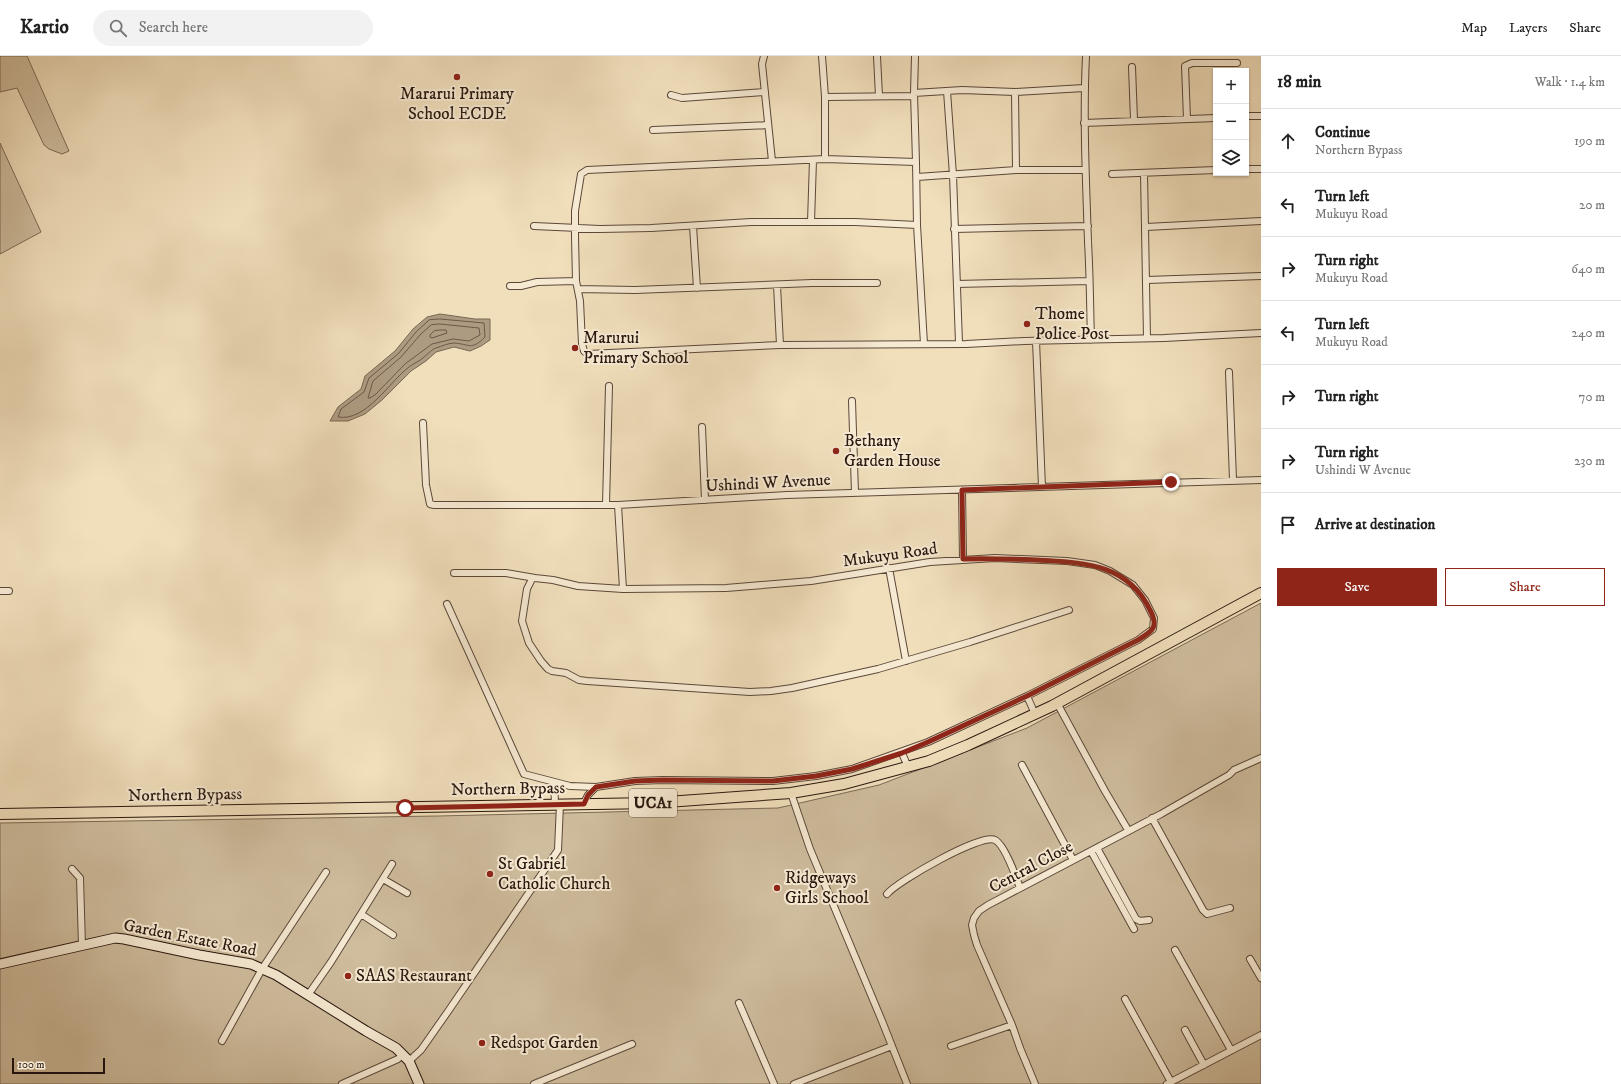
<!DOCTYPE html>
<html lang="en">
<head>
<meta charset="utf-8">
<style>
  body { margin:0; font-family:"IM FELL DW Pica",serif; background:#f2f2f2; color:#222 }
  .controls { position:absolute; right:12px; top:12px; display:grid; overflow:hidden; border-radius:0px; box-shadow:0 1px 3px #0004 }
  .controls button { width:36px; height:36px; display:grid; place-items:center; padding:0; border:0; border-bottom:1px solid #e0e0e0; background:#fff; color:#222; font:20px sans-serif }
  .scale { position:absolute; left:12px; bottom:10px; width:93px; box-sizing:border-box; padding-left:4px; border:2px solid #29160e; border-top:0; font-size:11px; line-height:14px; white-space:nowrap; color:#29160e; -webkit-text-stroke:3px #f6ead3; paint-order:stroke }
  .stop { position:absolute; width:12px; height:12px; margin:-9px; border:3px solid #8f2418; border-radius:50%; background:#fff }
  .stop.end { background:#8f2418; border-color:#fff; box-shadow:0 1px 4px #0008 }
  .list { margin:0; padding:0; list-style:none }
  h2 { display:flex; justify-content:space-between; align-items:center; height:52px; margin:0; padding:0 16px; font-size:17px }
  h2 small { font-size:13px; font-weight:400; color:#767676 }
  .list li { display:grid; grid-template-columns:26px 1fr auto; gap:12px; align-items:center; box-sizing:border-box; height:64px; padding:0 16px; border-top:1px solid #e0e0e0 }
  .list b { display:block; font-size:15px; white-space:nowrap }
  .list p { margin:0; font-size:13px; white-space:nowrap; color:#767676 }
  .list em { font-size:13px; font-style:normal; color:#767676 }
  .actions { display:flex; gap:8px; padding:12px 16px }
  .actions a { flex:1; padding:9px 0; border:1px solid #8f2418; border-radius:0px; text-align:center; font-size:14px; color:#8f2418 }
  .actions .main { background:#8f2418; color:#fff }
  .icon { flex:none; width:22px; height:22px; fill:none; stroke:currentColor; stroke-width:2; stroke-linecap:round; stroke-linejoin:round }
  .map { position:relative; flex:none; width:1261px; height:1028px; overflow:hidden }
  header { display:flex; align-items:center; gap:24px; box-sizing:border-box; height:56px; padding:0 20px; background:#fff; border-bottom:1px solid #e0e0e0 }
  header strong { font-size:19px }
  nav { display:flex; gap:22px; margin-inline-start:auto; font-size:14px }
  .search { width:280px; height:36px; background:#f2f2f2; display:flex; align-items:center; gap:10px; box-sizing:border-box; padding:0 14px; border-radius:22px; color:#767676; font-size:15px }
  main { display:flex }
  aside { flex:1; background:#fff }
  .map>svg:first-child { display:block }
  .green { fill:#cfbd9e; stroke:#7c6a56 }
  .water { fill:#ad9b81; stroke:#786653 }
  .lines { fill:none; stroke-linecap:round; stroke-linejoin:round }
  .shore { stroke:#6b5848; stroke-width:1 }
  .street-casing { stroke:#5b483a; stroke-width:8 }
  .secondary-casing { stroke:#29160e; stroke-width:11 }
  .primary-casing { stroke:#29160e; stroke-width:12 }
  .street { stroke:#f6ead3; stroke-width:6 }
  .secondary { stroke:#f6ead3; stroke-width:9 }
  .primary { stroke:#f1dfbc; stroke-width:10 }
  .route { stroke:#8f2418; stroke-width:5 }
  .poi-dot { fill:#8f2418; stroke:#f6ead3; stroke-width:1.5 }
  .labels { text-anchor:middle; dominant-baseline:central; stroke-width:4; stroke-linejoin:round; paint-order:stroke }
  .shield { fill:#f6ead3; stroke:#665649; stroke-width:1 }
  .shield-label { font-size:16px; font-weight:bold; fill:#29160e }
  .poi-label { font-size:17px; fill:#29160e; stroke:#f6ead3; text-anchor:start }
  .street-label { font-size:17px; fill:#29160e; stroke:#f6ead3 }
</style>
</head>
<body>
<header>
<strong>Kartio</strong>
<div class="search"><svg class="icon" aria-label="search" viewBox="0 0 24 24"><circle cx="10" cy="10" r="6"/><path d="M15 15l6 6"/></svg>Search here</div>
<nav><a>Map</a><a>Layers</a><a>Share</a></nav>
</header>
<main>
<div class="map">
<svg width="1261" height="1028" viewBox="0 0 1261 1028">
  <rect width="100%" height="100%" fill="#f1dfbc"/>
  <filter id="stains"><feTurbulence type="fractalNoise" baseFrequency=".005" numOctaves="4"/><feColorMatrix values="0 0 0 0 .2 0 0 0 0 .09 0 0 0 0 .02 0 0 0 .5 -.17"/></filter>
  <radialGradient id="worn" r=".72"><stop offset=".6" stop-color="#630" stop-opacity="0"/><stop offset="1" stop-color="#630" stop-opacity=".3"/></radialGradient>
  <path class="green" d="M 0,0 L 27,0 L 69,95 L 62,98 L 49,93 L 44,89 L 17,32 L 0,36 Z
    M 0,87 L 41,176 L 0,198 Z
    M 1261,547 L 1261,1028 L 0,1028 L 0,767 L 438,760 L 778,752 L 879,729 L 1027,672 Z"/>
  <path class="water" d="M 440,258 L 475,263 L 490,263 L 490,284 L 481,290 L 470,295 L 454,291 L 436,296 L 426,305 L 411,315 L 382,344 L 365,358 L 348,365 L 330,365 L 338,351 L 361,333 L 365,320 L 395,295 L 413,273 L 427,261 Z"/>
  <g class="lines">
    <path class="shore" d="M 440,263 L 484,267 L 485,281 C 471,295 470,288 454,287 C 449,287 442,290 436,292 C 432,293 428,298 424,301 C 420,305 414,307 409,311 C 390,325 366,366 338,361 L 341,353 L 364,336 L 369,322 L 398,298 L 416,276 L 429,264 Z
      M 440,268 L 479,272 L 480,279 L 469,285 L 453,283 L 432,288 L 405,308 L 376,338 L 370,342 L 368,342 L 373,325 L 401,301 L 420,279 L 431,269 Z
      M 440,274 L 446,274 L 447,277 L 432,282 L 430,281 L 430,279 L 434,275 Z"/>
    <g class="street-casing">
      <path id="street" d="M 764,0 L 762,8 L 772,105
        M 822,0 L 825,41 L 825,103
        M 877,0 L 879,40
        M 915,0 L 914,37 L 916,106
        M 1086,0 C 1083,63 1086,123 1088,186 C 1090,219 1090,251 1091,284
        M 1132,11 L 1134,64
        M 947,35 L 953,119 L 959,287
        M 914,37 L 962,34 L 1015,36
        M 671,39 L 682,42 L 765,36
        M 825,41 L 914,40
        M 1246,60 L 1261,60
        M 1187,63 L 1185,10 L 1192,7 L 1237,7
        M 1084,67 L 1216,62
        M 653,74 L 768,69
        M 1246,113 L 1261,113
        M 1016,114 L 1015,36 L 1084,32
        M 1144,117 L 1147,282
        M 1112,118 L 1216,114
        M 917,121 L 1016,114 L 1084,114
        M 811,166 L 813,104
        M 534,170 L 600,173 L 651,172 L 751,166 L 855,166 L 917,169
        M 693,170 L 697,232
        M 1146,171 L 1261,165
        M 954,173 L 1088,170
        M 1147,224 L 1261,220
        M 957,228 L 1089,225
        M 777,229 L 780,289
        M 510,230 L 521,230 L 537,226 L 576,225
        M 578,233 L 635,234 L 812,227 L 877,227
        M 1036,285 L 1042,431
        M 924,288 L 917,169 L 916,106 L 825,103 L 587,114 L 581,118 L 575,155 L 575,180 L 576,225 L 580,245 L 582,288 L 584,295 L 588,298 L 780,289 L 966,288 L 1024,285 L 1164,282 L 1261,277
        M 1229,316 L 1233,424
        M 852,345 L 855,437
        M 423,367 L 426,429 L 430,448 L 434,449 L 618,449 L 787,439 L 1261,424
        M 702,371 L 705,444
        M 962,434 L 963,503
        M 606,449 L 609,330
        M 618,449 L 623,533
        M 889,512 L 906,605
        M 454,517 L 506,517 L 535,522
        M 0,535 L 9,535
        M 447,548 L 524,718 L 570,730 L 596,731
        M 1027,640 L 1035,658
        M 1057,647 L 1105,735 L 1128,774
        M 902,697 L 908,711
        M 1022,709 L 1073,804
        M 554,726 L 555,748
        M 791,737 L 810,793 L 882,965 L 907,1028
        M 584,747 L 588,739 L 596,731 L 635,725 L 663,724 L 773,725 L 816,720 L 852,713 L 928,686 L 1027,640 L 1138,584 L 1153,573 L 1154,562 L 1145,544 L 1133,529 L 1110,515 L 1095,509 L 1067,505 L 995,502 L 930,506 L 811,525 L 726,532 L 623,533 L 578,530 L 553,524 L 535,522 L 532,523 L 527,533 L 522,565 L 529,587 L 541,605 L 548,613 L 552,615 L 566,617 L 579,624 L 587,625 L 750,636 L 771,635 L 792,632 L 878,613 L 970,586 L 1069,554
        M 1152,762 L 1203,854 L 1207,858 L 1230,852
        M 1097,792 L 1136,863 L 1140,865 L 1149,864
        M 1091,795 L 1134,873
        M 72,813 L 80,822 L 82,890
        M 383,823 L 407,837
        M 887,838 C 898,825 981,777 995,784 C 1005,789 1016,821 1020,832
        M 361,858 L 393,879
        M 1175,894 L 1231,994
        M 1250,903 L 1261,922
        M 308,939 L 331,906 L 392,808
        M 1125,943 L 1171,1026
        M 739,947 L 774,1028
        M 1185,974 L 1204,1009
        M 222,985 L 262,913 L 326,816
        M 951,990 L 1012,969
        M 409,1005 L 421,994 L 449,954 L 558,794 L 560,748
        M 342,1028 L 398,1003 L 400,1001 L 402,997
        M 534,1028 L 632,988
        M 794,1028 L 892,990
        M 1035,1028 L 1020,992 L 1012,969 L 977,889 L 974,879 L 972,869 L 974,862 L 979,855 L 988,849 L 1161,758 L 1229,719 L 1234,714 L 1261,702
        M 1167,1028 L 1261,979"/>
    </g>
    <g class="secondary-casing">
      <path id="secondary" d="M 0,908 L 115,882 L 124,883 L 199,899 L 251,908 L 276,919 L 366,975 L 396,992 L 409,1005 L 419,1028"/>
    </g>
    <g class="primary-casing">
      <path id="primary" d="M 0,758 L 653,747 L 791,737 L 844,728 L 929,705 L 968,689 L 1052,650 L 1261,537"/>
    </g>
    <use href="#street" class="street"/>
    <use href="#secondary" class="secondary"/>
    <use href="#primary" class="primary"/>
  </g>
  <g class="lines">
    <path class="route" d="M 405,752 L 584,748 L 588,739 L 596,731 L 635,725 L 663,724 L 773,725 L 816,720 L 852,713 L 902,697 L 928,686 L 1027,640 L 1138,584 C 1153,575 1159,571 1150,554 C 1127,506 1082,507 1036,504 C 1012,503 988,502 963,503 L 962,434 L 1171,426"/>
  </g>
  <g class="poi-dot">
    <circle cx="457" cy="21" r="4"/>
    <circle cx="1027" cy="268" r="4"/>
    <circle cx="575" cy="292" r="4"/>
    <circle cx="836" cy="395" r="4"/>
    <circle cx="490" cy="818" r="4"/>
    <circle cx="777" cy="832" r="4"/>
    <circle cx="348" cy="920" r="4"/>
    <circle cx="482" cy="987" r="4"/>
  </g>
  <g class="labels">
    <rect class="shield" x="629" y="733" width="48" height="28" rx="3"/>
    <g class="shield-label">
      <text x="653" y="747">UCA1</text>
    </g>
    <g class="poi-label">
      <text x="457" y="38" text-anchor="middle">Mararui Primary<tspan x="457" dy="20">School ECDE</tspan></text>
      <text x="1035" y="258">Thome<tspan x="1035" dy="20">Police Post</tspan></text>
      <text x="583" y="282">Marurui<tspan x="583" dy="20">Primary School</tspan></text>
      <text x="844" y="385">Bethany<tspan x="844" dy="20">Garden House</tspan></text>
      <text x="498" y="808">St Gabriel<tspan x="498" dy="20">Catholic Church</tspan></text>
      <text x="785" y="822">Ridgeways<tspan x="785" dy="20">Girls School</tspan></text>
      <text x="356" y="920">SAAS Restaurant</text>
      <text x="490" y="987">Redspot Garden</text>
    </g>
    <g class="street-label">
      <text transform="translate(768 427) rotate(-3)">Ushindi W Avenue</text>
      <text transform="translate(890 499) rotate(-8)">Mukuyu Road</text>
      <text transform="translate(508 733) rotate(-1)">Northern Bypass</text>
      <text transform="translate(185 739) rotate(-1)">Northern Bypass</text>
      <text transform="translate(1031 811) rotate(-28)">Central Close</text>
      <text transform="translate(190 882) rotate(11)">Garden Estate Road</text>
    </g>
  </g>
  <rect width="100%" height="100%" filter="url(#stains)"/>
  <rect width="100%" height="100%" fill="url(#worn)"/>
</svg>
<div class="controls">
<button>+</button>
<button>−</button>
<button><svg class="icon" aria-label="layers" viewBox="0 0 24 24"><path d="M12 4l9 5-9 5-9-5zM3 14l9 5 9-5"/></svg></button>
</div>
<div class="scale">100 m</div>
<div class="stop" style="left:405px;top:752px"></div>
<div class="stop end" style="left:1171px;top:426px"></div>
</div>
<aside>
<h2>18 min<small>Walk · 1.4 km</small></h2>
<ul class="list">
<li><svg class="icon" aria-label="ahead" viewBox="0 0 24 24"><path d="M12 20V5M6 11l6-6 6 6"/></svg><div><b>Continue</b><p>Northern Bypass</p></div><em>190 m</em></li>
<li><svg class="icon" aria-label="left" viewBox="0 0 24 24"><path d="M17 20v-9H6M10 6l-5 5 5 5"/></svg><div><b>Turn left</b><p>Mukuyu Road</p></div><em>20 m</em></li>
<li><svg class="icon" aria-label="right" viewBox="0 0 24 24"><path d="M7 20v-9h11M14 6l5 5-5 5"/></svg><div><b>Turn right</b><p>Mukuyu Road</p></div><em>640 m</em></li>
<li><svg class="icon" aria-label="left" viewBox="0 0 24 24"><path d="M17 20v-9H6M10 6l-5 5 5 5"/></svg><div><b>Turn left</b><p>Mukuyu Road</p></div><em>240 m</em></li>
<li><svg class="icon" aria-label="right" viewBox="0 0 24 24"><path d="M7 20v-9h11M14 6l5 5-5 5"/></svg><div><b>Turn right</b></div><em>70 m</em></li>
<li><svg class="icon" aria-label="right" viewBox="0 0 24 24"><path d="M7 20v-9h11M14 6l5 5-5 5"/></svg><div><b>Turn right</b><p>Ushindi W Avenue</p></div><em>230 m</em></li>
<li><svg class="icon" aria-label="arrive" viewBox="0 0 24 24"><path d="M6 21V4h12l-3 4 3 4H6"/></svg><div><b>Arrive at destination</b></div></li>
</ul>
<div class="actions"><a class="main">Save</a><a>Share</a></div>
</aside>
</main>
</body>
</html>
